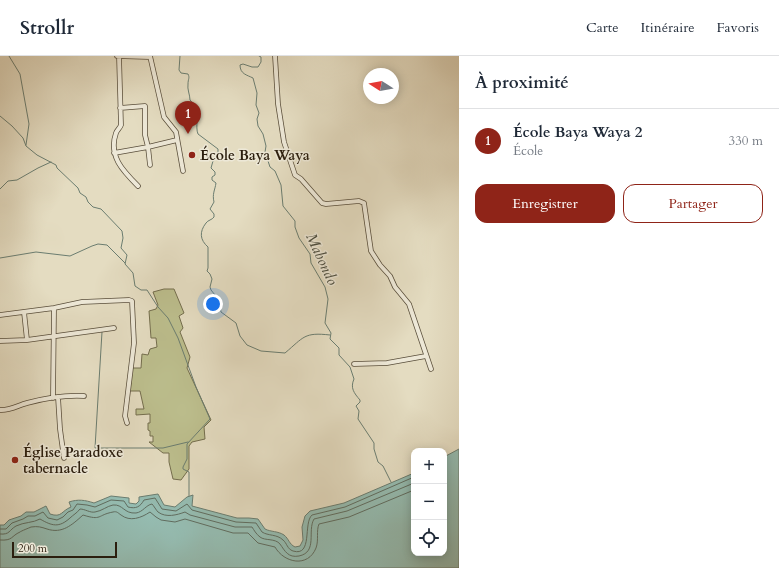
<!DOCTYPE html>
<html lang="fr">
<head>
<meta charset="utf-8">
<style>
  body { margin:0; font-family:Cardo,serif; background:#f2f2f3; color:#1f2937 }
  .controls { position:absolute; right:12px; bottom:12px; display:grid; overflow:hidden; border-radius:8px; box-shadow:0 2px 10px #0003 }
  .controls button { width:36px; height:36px; display:grid; place-items:center; padding:0; border:0; border-bottom:1px solid #e0e1e3; background:#fff; color:#1f2937; font:20px sans-serif }
  .compass { position:absolute; left:363px; top:12px; width:36px; height:36px; border-radius:50%; background:#fff; box-shadow:0 2px 10px #0003; rotate:281deg }
  .scale { position:absolute; left:12px; bottom:10px; width:105px; box-sizing:border-box; padding-left:4px; border:2px solid #2b1e0e; border-top:0; font-size:11px; line-height:14px; white-space:nowrap; color:#2b1e0e; -webkit-text-stroke:3px #ede8d7; paint-order:stroke }
  .you { position:absolute; left:213px; top:248px; width:14px; height:14px; margin:-10px; border:3px solid #fff; border-radius:50%; background:#1a73e8; box-shadow:0 0 0 6px #1a73e833 }
  .badge { display:grid; place-items:center; width:26px; height:26px; border-radius:50%; background:#8f2418; color:#fff; font-size:13px; font-weight:700 }
  .pin { position:absolute; translate:-50% -33px; filter:drop-shadow(0 1px 2px #0008) }
  .pin::after { content:''; position:absolute; top:21px; width:14px; height:12px; background:inherit; clip-path:polygon(0 0,100% 0,50% 100%) }
  .list { margin:0; padding:0; list-style:none }
  h2 { display:flex; justify-content:space-between; align-items:center; height:52px; margin:0; padding:0 16px; font-size:17px }
  h2 small { font-size:13px; font-weight:400; color:#747a83 }
  .list li { display:grid; grid-template-columns:26px 1fr auto; gap:12px; align-items:center; box-sizing:border-box; height:64px; padding:0 16px; border-top:1px solid #e0e1e3 }
  .list b { display:block; font-size:15px; white-space:nowrap }
  .list p { margin:0; font-size:13px; white-space:nowrap; color:#747a83 }
  .list em { font-size:13px; font-style:normal; color:#747a83 }
  .actions { display:flex; gap:8px; padding:12px 16px }
  .actions a { flex:1; padding:9px 0; border:1px solid #8f2418; border-radius:12px; text-align:center; font-size:14px; color:#8f2418 }
  .actions .main { background:#8f2418; color:#fff }
  .icon { flex:none; width:22px; height:22px; fill:none; stroke:currentColor; stroke-width:2; stroke-linecap:round; stroke-linejoin:round }
  .map { position:relative; flex:none; width:459px; height:512px; overflow:hidden }
  header { display:flex; align-items:center; gap:24px; box-sizing:border-box; height:56px; padding:0 20px; background:#fff; border-bottom:1px solid #e0e1e3 }
  header strong { font-size:19px }
  nav { display:flex; gap:22px; margin-inline-start:auto; font-size:14px }
  main { display:flex }
  aside { flex:1; background:#fff }
  .map>svg:first-child { display:block }
  .green { fill:#bcbe8d; stroke:#746e4e }
  .water { fill:#95bcb1; stroke:#6b7d70 }
  .lines { fill:none; stroke-linecap:round; stroke-linejoin:round }
  .shore { stroke:#606d60; stroke-width:1 }
  .stream { stroke:#6b7d70; stroke-width:1 }
  .minor-casing { stroke:#594e3b; stroke-width:5.5 }
  .minor { stroke:#ede8d7; stroke-width:4 }
  .poi-dot { fill:#8f2418; stroke:#ede8d7; stroke-width:1.5 }
  .labels { text-anchor:middle; dominant-baseline:central; stroke-width:3; stroke-linejoin:round; paint-order:stroke }
  .poi-label { font-size:14px; font-weight:bold; fill:#2b1e0e; stroke:#ede8d7; text-anchor:start }
  .water-label { font-size:15px; font-style:italic; fill:#4b4d3f; stroke:#ede8d7 }
</style>
</head>
<body>
<header>
<strong>Strollr</strong>
<nav><a>Carte</a><a>Itinéraire</a><a>Favoris</a></nav>
</header>
<main>
<div class="map">
<svg width="459" height="512" viewBox="0 0 459 512">
  <rect width="100%" height="100%" fill="#e4dcc1"/>
  <filter id="stains"><feTurbulence type="fractalNoise" baseFrequency=".005" numOctaves="4"/><feColorMatrix values="0 0 0 0 .2 0 0 0 0 .09 0 0 0 0 .02 0 0 0 .5 -.17"/></filter>
  <radialGradient id="worn" r=".72"><stop offset=".6" stop-color="#630" stop-opacity="0"/><stop offset="1" stop-color="#630" stop-opacity=".3"/></radialGradient>
  <path class="green" d="M 164,233 L 174,233 L 184,257 L 179,260 L 183,272 L 180,276 L 190,301 L 187,312 L 211,364 L 204,371 L 205,383 L 192,386 L 189,390 L 189,413 L 181,424 L 173,423 L 169,406 L 169,397 L 163,397 L 149,386 L 153,386 L 153,380 L 150,380 L 150,375 L 148,374 L 148,367 L 150,367 L 150,358 L 136,359 L 136,353 L 144,353 L 140,335 L 130,335 L 132,312 L 141,312 L 142,298 L 148,299 L 150,293 L 157,291 L 156,282 L 151,282 L 149,255 L 156,253 L 158,249 L 153,236 Z"/>
  <path class="water" d="M 459,393 L 459,512 L 0,512 L 0,469 L 4,469 L 9,464 L 21,460 L 26,456 L 34,456 L 46,450 L 50,458 C 62,462 61,455 71,451 L 69,446 C 78,443 85,444 94,447 L 111,440 L 129,442 L 129,447 L 136,448 L 139,445 L 139,441 L 158,438 L 164,449 L 175,451 L 187,441 L 193,439 L 192,450 L 237,462 L 249,462 L 258,463 L 265,473 C 271,476 278,475 284,479 C 289,483 289,488 295,491 L 300,490 L 303,484 L 302,471 L 305,460 L 310,455 L 344,447 L 414,417 L 414,497 L 444,497 L 444,401 Z"/>
  <g class="lines">
    <path class="shore" d="M 0,473 L 6,473 L 12,467 L 23,463 L 28,460 L 35,460 L 43,456 L 48,462 L 57,464 L 63,461 L 68,456 L 73,454 L 77,448 L 87,449 L 95,451 L 111,444 L 124,445 L 128,451 C 136,453 140,451 144,444 L 155,442 L 162,453 L 176,455 L 187,448 L 192,454 L 236,466 L 256,467 L 262,476 C 268,480 277,478 283,484 C 287,487 287,493 293,495 C 313,501 303,467 312,459 L 345,451 L 414,421
      M 0,478 C 10,479 9,474 16,470 C 24,466 33,467 40,463 C 52,470 59,472 70,462 C 73,459 77,457 80,453 C 85,453 90,457 95,456 C 102,455 107,450 113,449 C 123,448 124,458 136,457 C 143,456 146,449 152,448 C 154,450 156,454 158,456 C 166,462 177,459 185,456 L 190,459 L 235,471 L 252,471 C 254,474 256,478 260,481 C 265,485 275,482 280,488 C 285,495 288,502 299,500 C 318,496 307,475 314,463 L 347,455 L 414,427
      M 0,484 C 13,485 11,480 20,476 C 21,475 29,472 31,471 C 38,470 41,471 47,473 C 62,478 72,469 83,459 C 102,465 97,459 113,456 C 117,455 118,457 121,459 C 130,466 141,462 150,456 L 156,461 L 161,464 L 175,466 L 185,463 L 233,477 L 248,477 L 258,487 L 275,491 C 284,507 308,512 316,492 C 319,484 316,475 319,468 L 349,461 L 414,434"/>
    <path class="stream" d="M 9,0 L 20,18 L 29,68 L 26,89
      M 180,0 L 179,14 L 181,17 L 188,18 C 190,22 188,23 188,28 C 187,33 190,39 190,44 C 192,47 195,49 197,52 C 199,58 195,71 198,78 L 218,93 L 218,101 L 213,105 L 211,112 L 215,116 L 215,119 L 212,121 L 212,124 L 216,127 C 215,134 212,138 214,146 L 210,153 L 214,158 L 214,161 C 212,164 208,164 206,167 C 199,176 200,184 208,191 L 208,212 L 207,215 L 210,218 L 212,223 L 210,231 L 211,234 L 219,244 L 221,256 L 236,267 L 240,280 L 247,289 L 261,295 L 285,297 C 304,281 304,276 330,279
      M 259,0 L 261,1 L 261,6 L 258,11 L 252,11 L 243,8 L 240,9 C 240,18 247,19 253,22 L 257,37 L 256,49 L 259,57 L 257,63 L 258,70 L 263,78 L 266,90 L 265,96 L 270,111 L 275,115 L 281,129 L 283,150 L 295,165 L 295,171 L 299,182 L 310,198 L 311,207 L 325,231 L 328,243 L 325,267 L 331,277 L 330,283 L 339,292 L 339,299 L 350,311 L 354,323 C 350,332 354,337 360,344 L 360,346 L 356,350 L 359,355 L 358,363 L 374,387 L 374,393 L 378,406 L 383,410 L 391,426
      M 0,60 L 12,70 L 23,82 L 26,90 L 37,99 L 56,109 L 57,112 L 78,132 L 80,137 L 86,141 L 88,146 L 93,151 L 101,153 L 122,175 L 123,182 L 121,192 L 127,199 L 125,208 L 133,217 L 135,230 L 141,234 L 147,234 L 158,251 L 168,262 L 178,282 L 196,331 L 210,363 L 187,388 L 187,403 L 183,411 L 183,413 L 189,416 L 189,440
      M 0,133 L 8,125 L 17,124 L 38,112 L 51,106
      M 0,202 L 36,196 L 70,200 L 92,190 L 98,188 L 107,189 L 125,207
      M 102,276 L 95,392 L 163,392 L 188,386"/>
    <g class="minor-casing">
      <path id="minor" d="M 117,0 L 150,1
        M 119,0 L 121,69 C 120,72 117,74 116,77 C 108,100 123,115 138,130
        M 150,0 L 164,61 L 176,76 L 183,115
        M 275,0 L 278,48 L 284,86 L 295,119 L 301,123 L 322,147 L 326,148 L 359,145 L 364,147 L 371,195 L 380,209 L 390,220 L 395,231 L 409,248 L 431,313
        M 120,52 L 145,50 L 145,79 L 148,91 L 150,109
        M 114,97 L 148,91 L 177,84
        M 24,256 L 27,284
        M 0,259 L 54,252 L 82,246 L 129,244 L 132,245 L 134,287 L 125,360 L 127,367
        M 0,285 L 27,284 L 114,272
        M 354,308 L 387,307 L 426,300
        M 58,341 L 60,373 L 64,402
        M 53,342 L 54,252
        M 0,354 C 9,355 19,349 27,347 C 46,342 65,339 84,340"/>
    </g>
    <use href="#minor" class="minor"/>
  </g>
  <g class="poi-dot">
    <circle cx="192" cy="99" r="4"/>
    <circle cx="15" cy="404" r="4"/>
  </g>
  <g class="labels">
    <g class="poi-label">
      <text x="200" y="99">École Baya Waya</text>
      <text x="23" y="396">Église Paradoxe<tspan x="23" dy="16">tabernacle</tspan></text>
    </g>
    <g class="water-label">
      <text transform="translate(322 203) rotate(65)">Mabondo</text>
    </g>
  </g>
  <rect width="100%" height="100%" filter="url(#stains)"/>
  <rect width="100%" height="100%" fill="url(#worn)"/>
</svg>
<div class="controls">
<button>+</button>
<button>−</button>
<button><svg class="icon" aria-label="locate" viewBox="0 0 24 24"><circle cx="12" cy="12" r="6"/><path d="M12 2v4M12 18v4M2 12h4M18 12h4"/></svg></button>
</div>
<svg class="compass" viewBox="-18 -18 36 36"><path d="M0-13l5 13h-10z" fill="#e53935"/><path d="M0 13l5-13h-10z" fill="#747a83"/></svg>
<div class="scale">200 m</div>
<div class="you"></div>
<div class="pin badge" style="left:188px;top:78px">1</div>
</div>
<aside>
<h2>À proximité<small></small></h2>
<ul class="list">
<li><span class="badge">1</span><div><b>École Baya Waya 2</b><p>École</p></div><em>330 m</em></li>
</ul>
<div class="actions"><a class="main">Enregistrer</a><a>Partager</a></div>
</aside>
</main>
</body>
</html>
